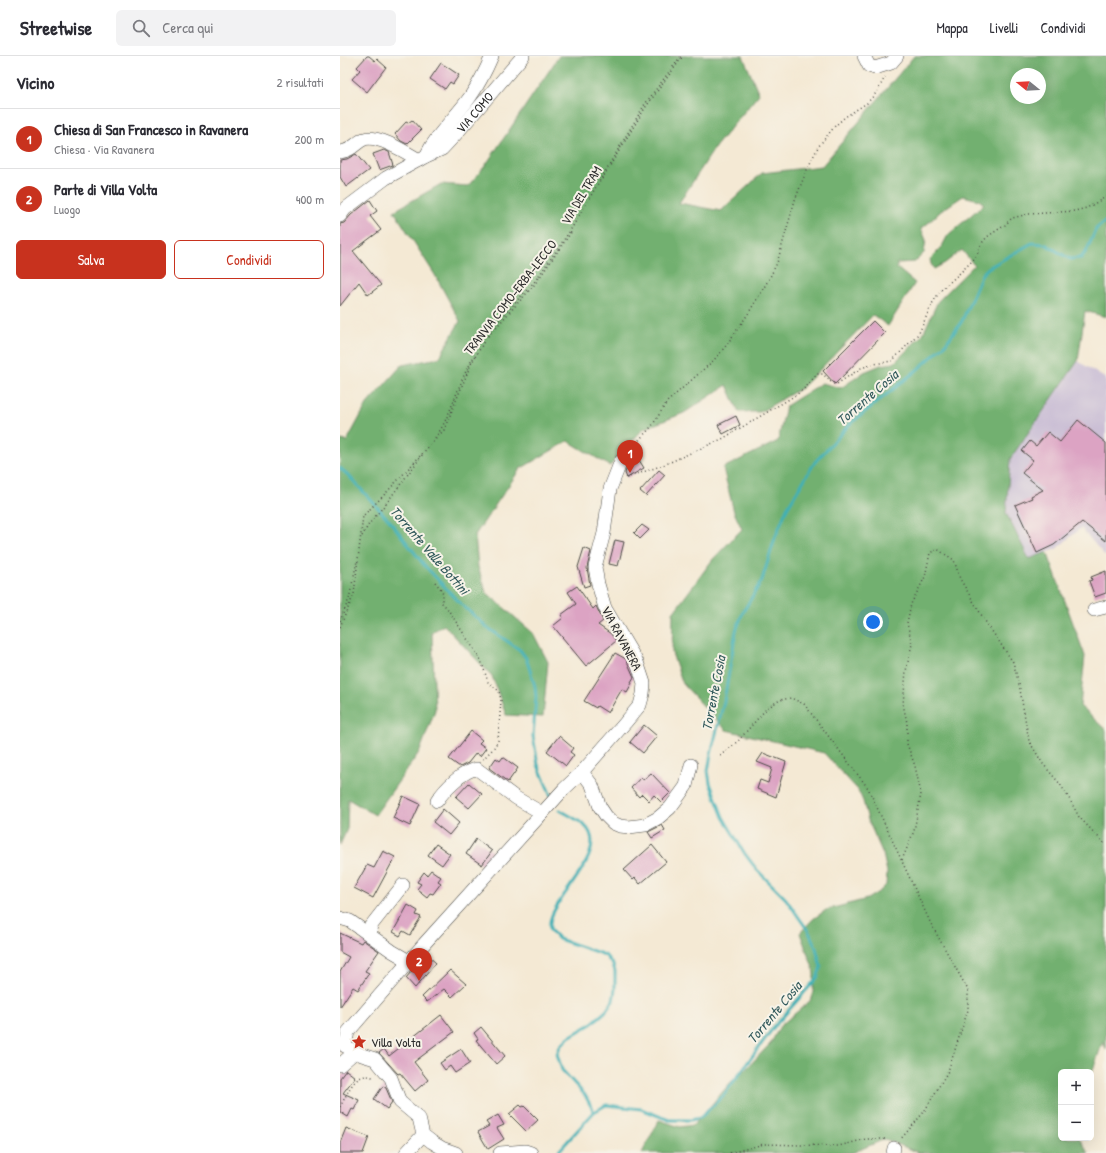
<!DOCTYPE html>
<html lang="it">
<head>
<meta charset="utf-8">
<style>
  body { margin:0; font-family:"Patrick Hand",sans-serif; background:#f2f2f3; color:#2b2b33 }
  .controls { position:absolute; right:12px; bottom:12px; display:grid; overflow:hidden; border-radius:6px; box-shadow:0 4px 16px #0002 }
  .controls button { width:36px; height:36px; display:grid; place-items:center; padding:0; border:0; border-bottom:1px solid #e1e1e2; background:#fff; color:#2b2b33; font:20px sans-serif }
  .compass { position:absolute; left:670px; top:12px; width:36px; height:36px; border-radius:50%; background:#fff; box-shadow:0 4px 16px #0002; rotate:288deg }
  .you { position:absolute; left:533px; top:566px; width:14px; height:14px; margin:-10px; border:3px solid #fff; border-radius:50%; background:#1a73e8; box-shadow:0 0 0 6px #1a73e833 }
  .badge { display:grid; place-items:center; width:26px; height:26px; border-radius:50%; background:#c8321e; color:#fff; font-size:13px; font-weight:700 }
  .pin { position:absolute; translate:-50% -33px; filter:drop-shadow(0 1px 2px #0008) }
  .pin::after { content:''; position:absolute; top:21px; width:14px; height:12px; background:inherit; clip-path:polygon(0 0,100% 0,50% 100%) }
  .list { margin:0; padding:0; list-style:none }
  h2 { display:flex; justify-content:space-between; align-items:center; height:52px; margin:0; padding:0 16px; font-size:17px }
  h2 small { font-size:13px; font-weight:400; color:#7c7c81 }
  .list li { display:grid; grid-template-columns:26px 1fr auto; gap:12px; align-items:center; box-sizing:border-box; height:60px; padding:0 16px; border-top:1px solid #e1e1e2 }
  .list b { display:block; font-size:15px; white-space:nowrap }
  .list p { margin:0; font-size:13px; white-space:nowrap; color:#7c7c81 }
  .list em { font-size:13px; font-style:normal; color:#7c7c81 }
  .actions { display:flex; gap:8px; padding:12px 16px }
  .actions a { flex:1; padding:9px 0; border:1px solid #c8321e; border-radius:6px; text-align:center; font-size:14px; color:#c8321e }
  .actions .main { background:#c8321e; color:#fff }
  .icon { flex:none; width:22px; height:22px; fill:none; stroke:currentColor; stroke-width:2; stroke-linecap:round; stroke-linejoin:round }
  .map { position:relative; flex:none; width:766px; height:1097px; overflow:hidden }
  header { display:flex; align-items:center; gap:24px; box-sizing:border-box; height:56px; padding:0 20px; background:#fff; border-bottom:1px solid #e1e1e2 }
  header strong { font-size:19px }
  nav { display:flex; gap:22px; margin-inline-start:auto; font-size:14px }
  .search { width:280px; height:36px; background:#f2f2f3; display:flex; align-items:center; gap:10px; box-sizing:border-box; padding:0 14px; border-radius:6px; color:#7c7c81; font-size:15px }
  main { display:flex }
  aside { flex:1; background:#fff }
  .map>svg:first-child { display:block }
  .industrial { fill:#cbbfd5 }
  .forest { fill:#72b070; stroke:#4e6e4e; fill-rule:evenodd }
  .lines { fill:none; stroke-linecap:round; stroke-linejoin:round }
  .stream { stroke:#3fb0b6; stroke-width:3 }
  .building { fill:#dca3c3 }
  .minor-casing { stroke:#494844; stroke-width:14 }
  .path { stroke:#494844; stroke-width:1.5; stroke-dasharray:1 3; stroke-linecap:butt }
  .minor { stroke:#fff; stroke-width:13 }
  .labels { text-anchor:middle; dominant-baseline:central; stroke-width:4; stroke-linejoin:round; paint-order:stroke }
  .street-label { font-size:13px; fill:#2b2b2b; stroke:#f7f3e8 }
  .poi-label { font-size:13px; fill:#2b2b2b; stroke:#f7f3e8; text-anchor:start }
  .water-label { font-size:14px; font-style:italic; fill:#325a5c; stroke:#f7f3e8 }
</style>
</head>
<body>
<header>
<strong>Streetwise</strong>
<div class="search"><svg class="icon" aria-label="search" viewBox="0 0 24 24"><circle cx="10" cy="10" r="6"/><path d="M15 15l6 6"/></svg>Cerca qui</div>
<nav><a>Mappa</a><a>Livelli</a><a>Condividi</a></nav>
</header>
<main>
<aside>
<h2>Vicino<small>2 risultati</small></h2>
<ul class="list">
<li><span class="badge">1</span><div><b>Chiesa di San Francesco in Ravanera</b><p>Chiesa · Via Ravanera</p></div><em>200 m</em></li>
<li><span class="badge">2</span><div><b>Parte di Villa Volta</b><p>Luogo</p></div><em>400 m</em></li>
</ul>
<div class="actions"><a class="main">Salva</a><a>Condividi</a></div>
</aside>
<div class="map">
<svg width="766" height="1097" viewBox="0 0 766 1097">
  <rect width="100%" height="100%" fill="#f7f3e8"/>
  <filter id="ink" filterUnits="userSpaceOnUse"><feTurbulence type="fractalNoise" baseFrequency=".025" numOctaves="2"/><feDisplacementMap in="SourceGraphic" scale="8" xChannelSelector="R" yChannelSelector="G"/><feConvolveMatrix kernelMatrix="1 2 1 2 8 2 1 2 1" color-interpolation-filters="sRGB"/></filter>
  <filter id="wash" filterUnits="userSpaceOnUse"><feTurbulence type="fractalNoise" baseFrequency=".012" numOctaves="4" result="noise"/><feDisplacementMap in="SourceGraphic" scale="16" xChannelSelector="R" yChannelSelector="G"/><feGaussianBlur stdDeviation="0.9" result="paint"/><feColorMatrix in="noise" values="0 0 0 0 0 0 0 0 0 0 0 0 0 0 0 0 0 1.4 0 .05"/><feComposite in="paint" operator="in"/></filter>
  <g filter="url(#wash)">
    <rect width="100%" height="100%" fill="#f4e9d4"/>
    <path class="industrial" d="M 738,305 L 766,323 L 766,501 L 741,472 L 716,493 L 689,504 L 666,457 L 670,403 Z"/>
    <path class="forest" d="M 219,0 L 403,0 L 419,38 L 376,90 L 339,147 L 381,155 L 422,117 L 482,110 L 574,0 L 766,0 L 766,261 L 745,255 L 738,305 L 670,403 L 666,457 L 689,503 L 707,496 L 745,600 L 740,650 L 766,674 L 766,994 L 763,985 L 751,1020 L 751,1016 L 721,1016 L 721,1082 L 739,1082 L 749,1097 L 579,1097 L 545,1083 L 512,1097 L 302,1097 L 319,1064 L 340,1071 L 353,1069 L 361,1061 L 391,1026 L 406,1013 L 431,987 L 440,970 L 470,945 L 473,936 L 474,919 L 473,912 L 460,877 L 473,863 L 486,854 L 527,843 L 540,835 L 546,829 L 547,816 L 543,798 L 528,764 L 523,745 L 518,734 L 484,697 L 386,674 L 343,628 L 332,597 L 333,557 L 373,503 L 402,473 L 394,456 L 383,412 L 438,385 L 446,350 L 482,327 L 501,332 L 524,316 L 541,309 L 554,307 L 583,278 L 598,245 L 634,209 L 622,194 L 605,207 L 594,213 L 591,208 L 590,203 L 601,192 L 608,179 L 644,148 L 639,144 L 623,140 L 601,155 L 585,170 L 581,172 L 586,184 L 584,197 L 575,206 L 557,207 L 557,212 L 575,227 L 548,270 L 533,259 L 463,331 L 420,356 L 399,356 L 387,329 L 344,357 L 303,373 L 270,410 L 228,385 L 180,413 L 135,479 L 138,511 L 146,536 L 193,577 L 208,606 L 203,661 L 166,659 L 152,620 L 104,569 L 92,576 L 95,654 L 80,695 L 35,759 L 8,743 L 7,773 L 0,789 L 0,384 L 7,385 L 27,348 L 62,309 L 99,302 L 120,265 L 95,219 L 54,155 L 101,128 L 128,130 L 145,110 ZM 676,18 L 700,18 L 700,42 L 676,42 Z"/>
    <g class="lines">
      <path class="stream" d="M 0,412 L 8,419 L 49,464 L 85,510 L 122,549 L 148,572 L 180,594 L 186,602 L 195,630 L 196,641 L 193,680 L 198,709 L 211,740
        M 220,754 C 228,759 237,763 244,769 C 272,794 218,837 211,862 C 209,866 210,870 210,874 L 219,883 L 265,899 L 273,909 L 275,915 L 275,934 L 273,945 L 266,955 L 251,968 L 229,981 L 220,990 L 217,998 L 222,1014 L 245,1039 L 254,1056
        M 217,1097 L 254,1056 L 266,1049 L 301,1053 L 329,1064 L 351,1064 L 360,1062 L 383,1040 L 433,972 L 477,922 L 481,911 L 476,892 L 469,876 L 446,843 L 417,814 L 405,798 L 383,761 L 370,727 L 368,715 L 371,698 L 384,645 L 396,575 L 403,556 L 422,524 L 435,482 L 447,452 L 475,406 L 511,367 L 577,314 L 604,290 L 622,265 L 642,218 L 648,212 L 692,187 L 705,188 L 730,203 L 741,202 L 747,194 L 756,173 L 766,165"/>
    </g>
    <g id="blocks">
      <path class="building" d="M 27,0 L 29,0 L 35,5 L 37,3 L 46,11 L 27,36 L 12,23 L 20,14 L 17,11 Z
        M 101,7 L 119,19 L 113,28 L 110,26 L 105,33 L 90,23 Z
        M 72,64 L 81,74 L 67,88 L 61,85 L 55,78 L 66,66 L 68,67 Z
        M 44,94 L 49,96 L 53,109 L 39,114 L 33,98 Z
        M 16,98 L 29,114 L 6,131 L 0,121 L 0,104 L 7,103 Z
        M 30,144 L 37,155 L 30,160 L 41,174 L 13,195 L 41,229 L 28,239 L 19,226 L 0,250 L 0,168 L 4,167 L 11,159 Z
        M 533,265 L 545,277 L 495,328 L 483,315 Z
        M 396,360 L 400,369 L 383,378 L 378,369 Z
        M 738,364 L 766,387 L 766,485 L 742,466 L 714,489 L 697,497 L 675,449 L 692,442 L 691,440 L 703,434 L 682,417 L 693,404 L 682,395 L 690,385 L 696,390 L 708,376 L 720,386 Z
        M 293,404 L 295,407 L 299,404 L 304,412 L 287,422 L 285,417 L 289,407 Z
        M 319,414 L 325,419 L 306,440 L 300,435 Z
        M 302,469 L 309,474 L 300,483 L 294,477 Z
        M 275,484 L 284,486 L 278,510 L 269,508 Z
        M 244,492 L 251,495 L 247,512 L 250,529 L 244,531 L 238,511 Z
        M 766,515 L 766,537 L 755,541 L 749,525 L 752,524 L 751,521 Z
        M 237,530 L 253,553 L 256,550 L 263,565 L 258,569 L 271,578 L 276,585 L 246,610 L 213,570 L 223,562 L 221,559 L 236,548 L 228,536 Z
        M 275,597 L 286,603 L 294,621 L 291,626 L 292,627 L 287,636 L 282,633 L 268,657 L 257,650 L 256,652 L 244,645 Z
        M 304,669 L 317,680 L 303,697 L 290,686 Z
        M 131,675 L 142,684 L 139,687 L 146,692 L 140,700 L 136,697 L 128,707 L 120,711 L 109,703 Z
        M 219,680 L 233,692 L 230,696 L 234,699 L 226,710 L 207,695 Z
        M 423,697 L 446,706 L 436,741 L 417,733 L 420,724 L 428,727 L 432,712 L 417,706 Z
        M 163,701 L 178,712 L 168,726 L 149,712 L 156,702 L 160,705 Z
        M 311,717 L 330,737 L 321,746 L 314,739 L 309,745 L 302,738 L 299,741 L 291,732 L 301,721 L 303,724 Z
        M 129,727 L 142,738 L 129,752 L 116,741 Z
        M 63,740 L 80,748 L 70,770 L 53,762 Z
        M 103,753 L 119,767 L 109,779 L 93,766 Z
        M 322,769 L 325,774 L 312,782 L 308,776 Z
        M 136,783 L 152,795 L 142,809 L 126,798 Z
        M 96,788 L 110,798 L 102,809 L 88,799 Z
        M 312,789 L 326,806 L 300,828 L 295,822 L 293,824 L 284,814 Z
        M 43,795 L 55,801 L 33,842 L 14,832 L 27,809 L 34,812 Z
        M 91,814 L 101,821 L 98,825 L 101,827 L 93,838 L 90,837 L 87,841 L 77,833 L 81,828 L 77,826 L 84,816 L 87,819 Z
        M 68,849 L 78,855 L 76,859 L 81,861 L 70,879 L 63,875 L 60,880 L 53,876 Z
        M 0,877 L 21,887 L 23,884 L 39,895 L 25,915 L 29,917 L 18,934 L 13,931 L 0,951 L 0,916 L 9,901 L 0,896 Z
        M 86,898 L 96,907 L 75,932 L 66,922 Z
        M 110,914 L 126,928 L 112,941 L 104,933 L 87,946 L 82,941 Z
        M 101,959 L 114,976 L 74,1006 L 88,1024 L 75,1035 L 60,1017 L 58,1018 L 39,997 L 44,993 L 49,1000 Z
        M 141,971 L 165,1000 L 156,1008 L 136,984 L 138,983 L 134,977 Z
        M 121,993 L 130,1007 L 115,1017 L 110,1010 L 105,1014 L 100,1007 Z
        M 6,1014 L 15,1021 L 3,1037 L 19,1044 L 14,1054 L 12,1053 L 8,1061 L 0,1056 L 0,1022 Z
        M 43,1030 L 46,1032 L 52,1046 L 47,1053 L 34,1043 Z
        M 180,1049 L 182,1051 L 184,1050 L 198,1064 L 186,1075 L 169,1058 Z
        M 158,1059 L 164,1069 L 157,1072 L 164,1083 L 148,1093 L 138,1076 L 149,1070 L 146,1066 Z
        M 6,1072 L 29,1081 L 23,1097 L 0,1097 L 0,1087 Z"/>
    </g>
  </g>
  <g filter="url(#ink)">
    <use href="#blocks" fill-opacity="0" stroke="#494844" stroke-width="1"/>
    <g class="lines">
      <g class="minor-casing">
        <g id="minor">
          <path d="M 524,0 L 529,10 L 535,12 L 551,7 L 557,0"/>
          <path d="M 0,96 C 12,95 15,87 24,83 C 38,78 67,97 79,104"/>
          <path d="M 86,100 C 97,77 116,61 130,41 C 139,28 146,14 152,0"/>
          <path id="s1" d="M 0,160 L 5,153 L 46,122 L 86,100 L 102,93 L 116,78 L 183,0"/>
          <path d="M 754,554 L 766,551"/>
          <path d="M 242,716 L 252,729 L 260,751 L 266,760 L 273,767 L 280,770 L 289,771 L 305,769 L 318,762 L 330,752 L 346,730 L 351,709"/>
          <path d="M 97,745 C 104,734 123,714 137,713 L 176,742 L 202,757"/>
          <path d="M 0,862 L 10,865 L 52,895 L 69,905"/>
          <path d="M 31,880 L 30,871 L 63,829"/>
          <path d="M 0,1009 L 15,996"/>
          <path d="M 66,1097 L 83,1079"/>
          <path d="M 116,1097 L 102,1092 L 92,1086 L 83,1079 L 79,1062 L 60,1046 L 51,1022 L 35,1003 L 22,999 L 5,990 L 8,976 L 84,888 L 224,733 L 242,716 L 285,667 L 300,649 L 303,638 L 304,627 L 297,606 L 265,552 L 258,528 L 255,511 L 264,477 L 270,433 L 281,405"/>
          <path d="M 160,1097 L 185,1095 L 191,1097"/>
          <path d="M 553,1097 L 554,1092"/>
        </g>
      </g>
      <path class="path" d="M 262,123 L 305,52 L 343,0
        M 148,280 L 195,228 L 232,175
        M 95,382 C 113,357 118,325 135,299
        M 288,396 L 312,370 L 327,346 L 374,304 L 385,291 L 408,258 L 429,223 L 437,207 L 455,144 L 466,116 L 478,91 L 495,70 L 505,61 L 527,47 L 537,36 L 545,21
        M 286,422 L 326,408 L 382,383 L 456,339 L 466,331 L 477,318 L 483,318 L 493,328 L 497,328 L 521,312 L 534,308 L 552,305 L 579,277 L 592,248 L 600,235 L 621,216 L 636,201 L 642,187 L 647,181 L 665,169 L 672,162 L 689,158 L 735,155 L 747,152 L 766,141
        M 22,480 L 29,468 L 48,445 L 83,398
        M 95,526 C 101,534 106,536 101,546 L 107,552 L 141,604 L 148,626 L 159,635 L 161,644 L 158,685 L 153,693 L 143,703
        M 0,565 L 9,543 L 17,505
        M 0,571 L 14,538 L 23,460 L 45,438 L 104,374 L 131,308 L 152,272 L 195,225 L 230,175 L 305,48 L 341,0
        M 380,700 L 399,684 L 427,652 L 440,644 L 451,642 L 464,648 L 528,732 L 591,868 L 628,934 L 628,954 L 608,1015 L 584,1056 L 560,1084
        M 562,804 L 574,775 L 581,738 L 575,710 L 567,688 L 567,667 L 563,648 L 566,615 L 572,588 L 567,567 L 571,548 L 585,521 L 590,497 L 597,493 L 614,504 L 620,523 L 645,565 L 673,606 L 679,628 L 689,685 L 703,708 L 720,728 L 730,744 L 739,761 L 766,789
        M 0,1051 C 8,1037 15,1013 35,1022
        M 390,1097 L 424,1088 L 499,1090 L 526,1083 L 546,1083"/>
      <use href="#minor" class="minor"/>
    </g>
  </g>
  <defs>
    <g id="sight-bare" transform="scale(1.2)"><path d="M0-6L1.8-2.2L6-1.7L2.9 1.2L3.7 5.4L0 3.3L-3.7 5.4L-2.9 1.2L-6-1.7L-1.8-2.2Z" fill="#c8321e" stroke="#f7f3e8" stroke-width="2.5" paint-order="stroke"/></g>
  </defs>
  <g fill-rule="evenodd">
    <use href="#sight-bare" x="19" y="986"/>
  </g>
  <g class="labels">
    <g class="street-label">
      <text stroke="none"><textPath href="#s1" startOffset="172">VIA COMO</textPath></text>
      <text transform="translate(241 139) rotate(-59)">VIA DEL TRAM</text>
      <text transform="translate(170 241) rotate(-52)">TRANVIA COMO-ERBA-LECCO</text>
      <text transform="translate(282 582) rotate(62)">VIA RAVANERA</text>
    </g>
    <g class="poi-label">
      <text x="31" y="986">Villa Volta</text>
    </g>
    <g class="water-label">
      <text transform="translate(527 341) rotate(-41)">Torrente Cosia</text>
      <text transform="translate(90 494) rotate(49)">Torrente Valle Bottini</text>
      <text transform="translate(373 637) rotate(-79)">Torrente Cosia</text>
      <text transform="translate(434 956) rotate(-50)">Torrente Cosia</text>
    </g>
  </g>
</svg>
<div class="controls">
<button>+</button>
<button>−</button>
</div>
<svg class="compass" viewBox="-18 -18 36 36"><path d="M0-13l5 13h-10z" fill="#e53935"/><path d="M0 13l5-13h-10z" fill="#7c7c81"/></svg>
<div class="you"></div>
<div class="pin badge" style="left:290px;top:417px">1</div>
<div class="pin badge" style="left:79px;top:925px">2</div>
</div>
</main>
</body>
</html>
